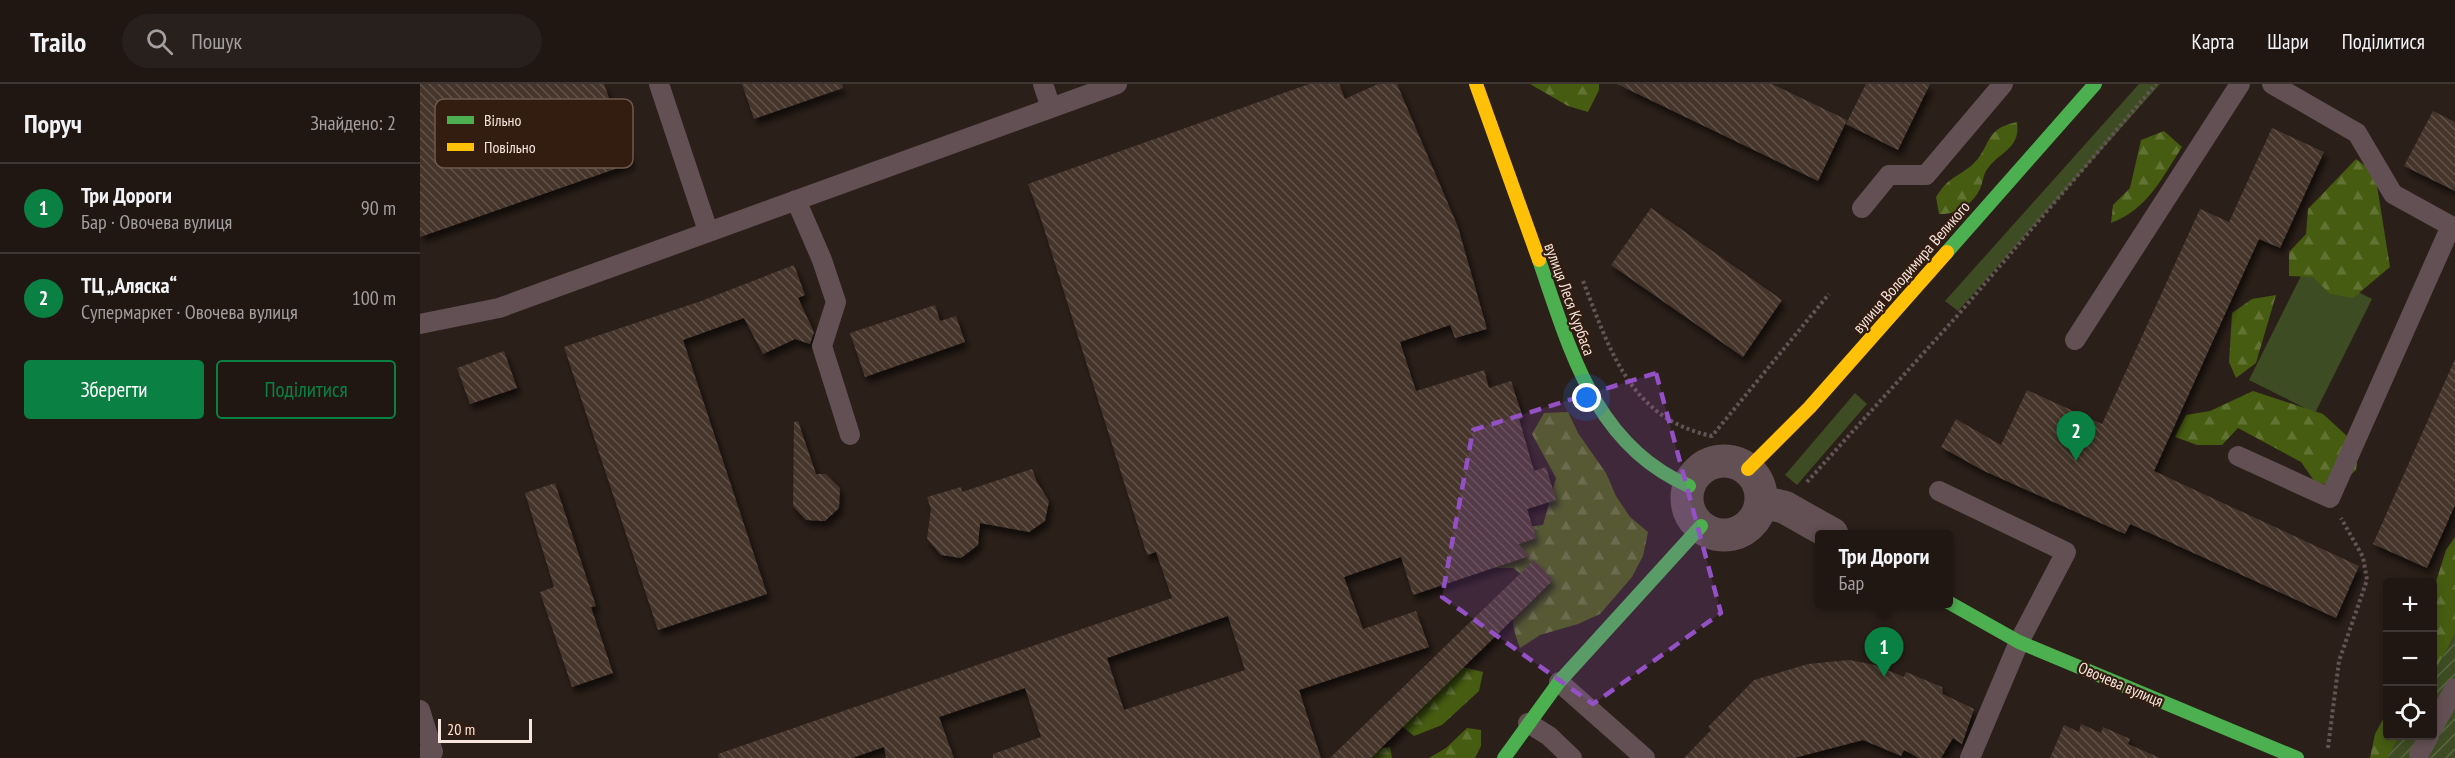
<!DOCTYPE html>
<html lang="uk">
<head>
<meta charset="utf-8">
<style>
  body { margin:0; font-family:"PT Sans Narrow",sans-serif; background:#28201c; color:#f1f3f6 }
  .controls { position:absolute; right:18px; bottom:18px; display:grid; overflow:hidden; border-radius:6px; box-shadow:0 3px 9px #0003 }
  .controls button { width:54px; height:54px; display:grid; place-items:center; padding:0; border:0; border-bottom:2px solid #3d3633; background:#201713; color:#f1f3f6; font:30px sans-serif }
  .scale { position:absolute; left:18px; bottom:15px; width:94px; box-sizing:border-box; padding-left:6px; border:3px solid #f6e6de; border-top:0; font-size:16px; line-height:21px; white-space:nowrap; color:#f6e6de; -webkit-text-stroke:4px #331d11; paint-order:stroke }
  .you { position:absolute; left:1167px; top:314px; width:21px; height:21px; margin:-15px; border:4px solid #fff; border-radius:50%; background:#1a73e8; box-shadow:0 0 0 9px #1a73e833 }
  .badge { display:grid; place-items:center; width:39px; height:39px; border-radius:50%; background:#0b8043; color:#fff; font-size:20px; font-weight:700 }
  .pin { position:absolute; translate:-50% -50px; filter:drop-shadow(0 2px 3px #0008) }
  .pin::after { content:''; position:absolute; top:32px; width:21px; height:18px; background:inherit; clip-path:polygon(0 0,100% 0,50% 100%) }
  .popup { position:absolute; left:1395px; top:446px; width:138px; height:78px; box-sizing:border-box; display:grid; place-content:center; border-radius:6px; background:#201713; filter:drop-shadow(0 2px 4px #0005); font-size:20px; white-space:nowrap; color:#a29fa0 }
  .popup b { font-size:22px; color:#f1f3f6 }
  .popup::after { content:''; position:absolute; left:50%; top:100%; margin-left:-12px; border:12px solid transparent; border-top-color:#201713 }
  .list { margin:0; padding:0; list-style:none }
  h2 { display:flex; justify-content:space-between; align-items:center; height:78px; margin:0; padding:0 24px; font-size:26px }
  h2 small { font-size:20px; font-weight:400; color:#a29fa0 }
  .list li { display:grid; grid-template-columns:39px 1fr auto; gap:18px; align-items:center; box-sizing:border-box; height:90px; padding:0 24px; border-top:2px solid #3d3633 }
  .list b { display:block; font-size:22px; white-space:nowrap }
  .list p { margin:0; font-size:20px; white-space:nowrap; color:#a29fa0 }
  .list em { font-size:20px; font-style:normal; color:#a29fa0 }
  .actions { display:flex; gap:12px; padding:18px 24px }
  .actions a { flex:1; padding:14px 0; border:2px solid #0b8043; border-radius:6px; text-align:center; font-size:21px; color:#0b8043 }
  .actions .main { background:#0b8043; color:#fff }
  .icon { flex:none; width:33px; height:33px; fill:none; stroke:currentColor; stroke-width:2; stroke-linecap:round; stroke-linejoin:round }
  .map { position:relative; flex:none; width:2035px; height:674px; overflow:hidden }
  header { display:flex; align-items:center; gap:36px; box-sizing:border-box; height:84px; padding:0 30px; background:#201713; border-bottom:2px solid #3d3633 }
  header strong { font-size:28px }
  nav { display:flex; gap:33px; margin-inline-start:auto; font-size:21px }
  .search { width:420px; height:54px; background:#28201c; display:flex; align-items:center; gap:15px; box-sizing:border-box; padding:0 21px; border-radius:33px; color:#a29fa0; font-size:22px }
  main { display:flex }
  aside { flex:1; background:#201713 }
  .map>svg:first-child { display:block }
  .green { fill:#3e4c23 }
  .forest { fill:url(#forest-firs) }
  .garden { fill:url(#garden-furrows) }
  .building { fill:url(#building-back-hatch); fill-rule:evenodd; filter:url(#shadow) }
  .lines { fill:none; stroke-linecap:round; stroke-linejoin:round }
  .path { stroke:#635555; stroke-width:4; stroke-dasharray:3 3; stroke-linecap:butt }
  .lane { stroke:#635054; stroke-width:20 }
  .street { stroke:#635054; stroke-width:33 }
  .fast { stroke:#4caf50; stroke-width:14 }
  .slow { stroke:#ffc107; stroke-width:14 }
  .marked { fill:#9451c5; fill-opacity:0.2; stroke:#9451c5; stroke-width:4.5; stroke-dasharray:12 8; stroke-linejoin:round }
  .labels { text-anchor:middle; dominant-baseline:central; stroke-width:4.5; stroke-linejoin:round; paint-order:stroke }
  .street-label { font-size:16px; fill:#f6e6de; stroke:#331d11 }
  .key { fill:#331d11; stroke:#6e594e; stroke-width:1.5 }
  .key-label { font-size:16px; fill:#f6e6de }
</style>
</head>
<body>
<header>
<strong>Trailo</strong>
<div class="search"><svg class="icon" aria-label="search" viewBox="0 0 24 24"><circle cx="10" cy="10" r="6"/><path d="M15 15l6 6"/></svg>Пошук</div>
<nav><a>Карта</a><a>Шари</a><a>Поділитися</a></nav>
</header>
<main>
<aside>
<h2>Поруч<small>Знайдено: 2</small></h2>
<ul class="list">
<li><span class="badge">1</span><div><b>Три Дороги</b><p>Бар · Овочева вулиця</p></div><em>90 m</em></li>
<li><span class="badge">2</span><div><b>ТЦ „Аляска“</b><p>Супермаркет · Овочева вулиця</p></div><em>100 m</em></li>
</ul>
<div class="actions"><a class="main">Зберегти</a><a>Поділитися</a></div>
</aside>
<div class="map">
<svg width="2035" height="674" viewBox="0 0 2035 674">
  <defs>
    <pattern id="forest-firs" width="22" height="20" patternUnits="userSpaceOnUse" patternTransform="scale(1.5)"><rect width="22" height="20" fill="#465c11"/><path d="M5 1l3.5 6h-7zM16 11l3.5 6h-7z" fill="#617333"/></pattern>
    <pattern id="garden-furrows" width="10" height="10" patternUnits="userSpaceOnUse" patternTransform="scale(1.5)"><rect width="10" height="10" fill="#3e4c23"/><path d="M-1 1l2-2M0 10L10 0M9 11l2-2" fill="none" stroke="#5a6642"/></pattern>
    <pattern id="building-back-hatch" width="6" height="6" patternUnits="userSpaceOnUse" patternTransform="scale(1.5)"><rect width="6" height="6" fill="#45352b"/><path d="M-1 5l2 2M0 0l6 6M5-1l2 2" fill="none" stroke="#605249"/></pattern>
    <filter id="shadow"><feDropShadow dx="3.5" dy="6" stdDeviation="3" flood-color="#0009"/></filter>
  </defs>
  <rect width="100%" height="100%" fill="#2b1f19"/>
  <path class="green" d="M 1719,0 L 1740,0 L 1538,227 L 1525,217 Z
    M 1886,182 L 1952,215 L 1895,329 L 1829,296 Z
    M 1435,309 L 1447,320 L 1377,401 L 1365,391 Z"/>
  <path class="forest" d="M 1110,0 L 1179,0 L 1179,6 L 1168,28 L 1148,22 Z
    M 1597,38 C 1601,66 1579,67 1566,87 C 1563,92 1563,99 1560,105 C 1552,121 1537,131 1519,130 L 1516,113 C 1529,93 1534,95 1551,82 C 1572,64 1562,45 1597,38 Z
    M 1744,47 L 1762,63 C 1741,95 1728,125 1691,139 L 1693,121 L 1710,104 L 1721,56 Z
    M 1936,75 L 1955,89 L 1970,183 L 1933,214 L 1910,210 L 1893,193 L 1869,192 L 1869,168 L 1886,150 L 1888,125 Z
    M 1856,211 L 1836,279 L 1816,294 L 1809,278 L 1812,229 L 1832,215 Z
    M 1833,307 L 1903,330 L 1939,363 L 1936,386 L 1918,403 L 1895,398 L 1881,378 L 1818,344 L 1802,361 L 1777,361 L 1755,353 L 1766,331 L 1790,327 Z
    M 1148,328 L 1158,349 L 1186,389 L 1196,412 L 1210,433 L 1228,448 L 1223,472 L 1212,493 L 1180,530 L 1158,540 L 1120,551 L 1100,564 C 1088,531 1090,525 1112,498 L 1093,484 L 1070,484 L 1098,444 L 1123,441 L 1136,394 L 1112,350 L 1124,329 Z
    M 2035,453 L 2035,674 L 1950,674 L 1955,650 L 1967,628 L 1968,652 L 2012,652 L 2013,507 L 2026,466 Z
    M 1039,582 L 1063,588 L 1059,607 L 1022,641 L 994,652 L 983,643 L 992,622 Z
    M 1047,644 L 1061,646 L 1061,662 L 1055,674 L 1009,674 L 1026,664 Z
    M 970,663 L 972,674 L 937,674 L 944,667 Z"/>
  <path class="garden" d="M 2035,549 L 2035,674 L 1967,674 L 1979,652 L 2012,652 L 2013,590 Z"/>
  <path class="building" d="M 0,0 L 184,0 L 212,79 L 0,153 Z
    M 322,0 L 422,0 L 423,4 L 334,35 Z
    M 889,0 L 919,0 L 925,15 L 958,0 L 977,0 L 1038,143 L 1067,245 L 1035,254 L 1030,241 L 980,258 L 996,307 L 1064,286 L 1069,304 L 1091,297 L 1103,334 L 1099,335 L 1114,387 L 1126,383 L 1136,416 L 1107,425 L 1116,454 L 1098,460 L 1109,472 L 993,511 L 981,473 L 924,493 L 943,545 L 996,527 L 1009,563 L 879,606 L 901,674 L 573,674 L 573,670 L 621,653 L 605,604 L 519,633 L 534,674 L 466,674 L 464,663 L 432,674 L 299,674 L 298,670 L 752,514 L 736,468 L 727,471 L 621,135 L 608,100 ZM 808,532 L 825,586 L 704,626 L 687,574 Z
    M 1197,0 L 1352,0 L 1427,36 L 1398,97 Z
    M 1446,0 L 1510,0 L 1478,66 L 1426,40 Z
    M 2013,27 L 2035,38 L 2035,107 L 1984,82 Z
    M 1852,44 L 1904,68 L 1860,164 L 1839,155 L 1734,387 L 1939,482 L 1916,534 L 1710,440 L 1705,450 L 1562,386 L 1521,363 L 1536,335 L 1581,361 L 1607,306 L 1682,340 L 1780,125 L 1809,138 Z
    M 1231,124 L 1362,216 L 1323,273 L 1191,181 Z
    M 374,181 L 385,211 L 378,214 L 394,248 L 390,260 L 375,255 L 343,270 L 324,234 L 263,256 L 347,510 L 238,546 L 144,263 L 281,217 Z
    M 515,221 L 520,237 L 536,232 L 545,258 L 445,293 L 430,249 Z
    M 84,267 L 97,304 L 50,320 L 37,284 Z
    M 2035,275 L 2035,421 L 2007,484 L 1953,460 Z
    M 378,337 L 396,390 L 406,390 L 420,404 L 419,424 L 405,437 L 386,436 L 373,422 L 374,338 Z
    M 612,385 L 617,398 L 629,417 L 625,437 L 609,448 L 560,439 L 558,461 L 541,474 L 521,471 L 507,455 L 511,425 L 507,413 L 541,403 L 542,408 Z
    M 135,399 L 176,522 L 171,523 L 193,589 L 152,603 L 120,508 L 134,503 L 105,409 Z
    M 1114,476 L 1133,496 L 957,668 L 951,674 L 910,674 Z
    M 1429,576 L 1455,581 L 1484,593 L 1486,588 L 1522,603 L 1523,610 L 1554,625 L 1542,660 L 1533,654 L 1521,674 L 1499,674 L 1484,666 L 1481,672 L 1443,656 L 1374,674 L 1264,674 L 1291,646 L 1288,643 L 1334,596 L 1388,580 Z
    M 1661,640 L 1681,649 L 1683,643 L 1710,655 L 1708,660 L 1740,674 L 1630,674 L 1644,641 L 1659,648 Z"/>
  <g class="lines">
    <path class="path" d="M 1163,197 C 1190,266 1210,335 1292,352 L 1409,210
      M 1387,398 L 1537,232 L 1736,0
      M 1908,664 L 1919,577 L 1947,496 L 1943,473 L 1921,434"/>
    <path class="lane" d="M 239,0 L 288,147
      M 623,0 L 631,24
      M 376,116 L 402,176 L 416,218 L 402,262 L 430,351
      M 1442,124 L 1469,91 L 1506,91 L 1583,0
      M 0,240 L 79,224 L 697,0
      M 1655,256 L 1820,0
      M 1818,372 L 1910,414 L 2031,142 L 1973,110 L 1937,49 L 1852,0
      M 1519,407 L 1646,468 L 1599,558 L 1550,674
      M 1139,598 L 1225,674
      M 0,626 L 13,668 L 0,672
      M 1108,639 L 1129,652 L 1152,674
      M 2012,645 L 2035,604
      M 1999,670 L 2009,652"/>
    <path class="street" d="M1267 414a37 37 0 1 1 74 0a37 37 0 1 1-74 0Z
      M 1341,418 L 1364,423 L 1412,450"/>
    <path class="fast" d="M 1527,168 L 1675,0
      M 1119,176 C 1150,265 1174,361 1269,402
      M 1528,518 L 1599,558 L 1877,674
      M 1084,674 L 1139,598 L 1281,442"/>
    <path class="slow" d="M 1056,0 L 1119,176
      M 1328,385 L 1390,323 L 1527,168"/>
  </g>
  <path class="marked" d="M 1236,289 L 1301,529 L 1173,620 L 1022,513 L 1053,346 Z"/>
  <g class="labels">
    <g class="street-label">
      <text transform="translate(1491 183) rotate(-49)">вулиця Володимира Великого</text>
      <text transform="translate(1150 215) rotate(70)">вулиця Леся Курбаса</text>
      <text transform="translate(1701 600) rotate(23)">Овочева вулиця</text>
    </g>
  </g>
  <rect x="15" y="15" width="198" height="69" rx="9" class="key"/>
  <rect x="27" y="32" width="27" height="8" fill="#4caf50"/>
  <rect x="27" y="59" width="27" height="8" fill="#ffc107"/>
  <g class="key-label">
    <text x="64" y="42">Вільно</text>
    <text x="64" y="69">Повільно</text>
  </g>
</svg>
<div class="controls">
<button>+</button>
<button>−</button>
<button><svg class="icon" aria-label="locate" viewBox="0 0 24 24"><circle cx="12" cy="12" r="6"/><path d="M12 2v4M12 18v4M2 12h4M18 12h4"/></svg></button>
</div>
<div class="scale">20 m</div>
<div class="you"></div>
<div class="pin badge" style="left:1464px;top:593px">1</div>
<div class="popup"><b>Три Дороги</b>Бар</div>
<div class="pin badge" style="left:1656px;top:377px">2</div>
</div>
</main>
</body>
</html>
